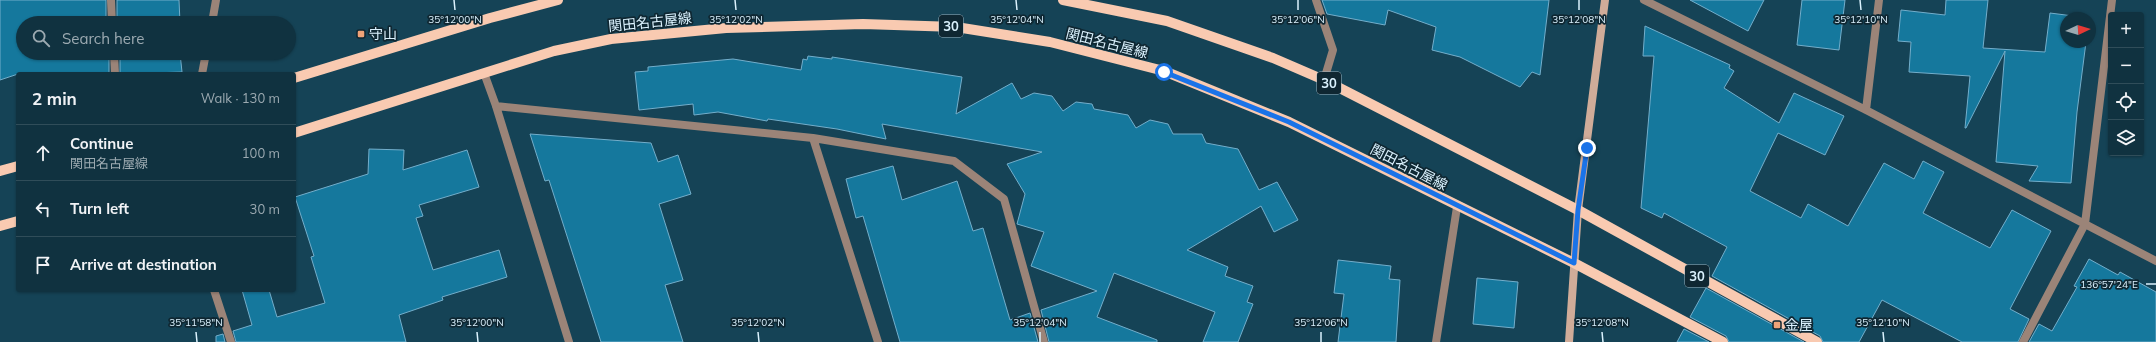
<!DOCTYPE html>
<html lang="en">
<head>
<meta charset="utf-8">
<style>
  body { margin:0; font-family:Mulish,"Noto Sans JP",sans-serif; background:#1e3e4b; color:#f1f3f6 }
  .controls { position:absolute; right:12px; top:12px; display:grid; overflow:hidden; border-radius:4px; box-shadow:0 1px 3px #0004 }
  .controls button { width:36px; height:36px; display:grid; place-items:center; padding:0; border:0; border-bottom:1px solid #304d59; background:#103240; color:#f1f3f6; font:20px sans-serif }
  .compass { position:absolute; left:2060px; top:12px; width:36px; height:36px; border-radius:50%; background:#103240; box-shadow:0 1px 3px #0004; rotate:86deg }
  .stop { position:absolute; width:12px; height:12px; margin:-9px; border:3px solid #1a73e8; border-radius:50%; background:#fff }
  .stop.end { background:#1a73e8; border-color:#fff; box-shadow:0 1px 4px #0008 }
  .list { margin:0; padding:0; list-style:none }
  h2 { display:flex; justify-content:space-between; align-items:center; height:52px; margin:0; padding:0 16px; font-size:17px }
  h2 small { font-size:13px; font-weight:400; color:#9caab1 }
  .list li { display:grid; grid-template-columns:26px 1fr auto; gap:12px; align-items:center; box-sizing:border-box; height:56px; padding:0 16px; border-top:1px solid #304d59 }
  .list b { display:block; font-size:15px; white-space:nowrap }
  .list p { margin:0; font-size:13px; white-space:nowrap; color:#9caab1 }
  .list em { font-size:13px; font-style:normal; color:#9caab1 }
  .icon { flex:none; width:22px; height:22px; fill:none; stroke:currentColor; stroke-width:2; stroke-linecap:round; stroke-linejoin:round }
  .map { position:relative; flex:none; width:2156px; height:342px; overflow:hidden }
  .search { position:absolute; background:#103240; box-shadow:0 1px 3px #0004; left:16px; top:16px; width:280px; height:44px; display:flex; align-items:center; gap:10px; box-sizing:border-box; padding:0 14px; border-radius:22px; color:#9caab1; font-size:15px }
  .panel { position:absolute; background:#103240; box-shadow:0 1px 3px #0004; left:16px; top:72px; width:280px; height:220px; border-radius:4px }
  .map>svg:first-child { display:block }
  .building { fill:#15789d; stroke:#73aecb }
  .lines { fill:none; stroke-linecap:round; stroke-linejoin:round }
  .street { stroke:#9b8478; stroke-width:8 }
  .secondary { stroke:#d0ac99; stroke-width:8 }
  .primary { stroke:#f9cab1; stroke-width:10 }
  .route { stroke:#1a73e8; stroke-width:5 }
  .ticks { fill:none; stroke:#dbf2fe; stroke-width:1.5 }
  .poi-dot { fill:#f0a378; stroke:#0f2732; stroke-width:1.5 }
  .labels { text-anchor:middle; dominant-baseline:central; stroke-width:3.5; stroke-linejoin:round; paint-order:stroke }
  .shield { fill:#0f2732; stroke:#9eb5c1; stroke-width:1 }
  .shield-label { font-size:13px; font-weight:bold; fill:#dbf2fe }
  .street-label { font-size:14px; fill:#dbf2fe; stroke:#0f2732 }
  .poi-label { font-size:14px; fill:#dbf2fe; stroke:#0f2732; text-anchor:start }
  .ticks-label { font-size:10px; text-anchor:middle; fill:#dbf2fe; stroke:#0f2732; stroke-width:3.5; stroke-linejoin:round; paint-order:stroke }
</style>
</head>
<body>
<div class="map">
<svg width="2156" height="342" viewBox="0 0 2156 342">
  <rect width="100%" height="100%" fill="#154356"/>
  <path class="building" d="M 0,0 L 106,0 L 106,23 L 23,23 L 23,53 L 109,53 L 109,74 L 18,74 L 0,80 Z
    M 117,0 L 179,0 L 180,23 L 117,23 Z
    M 1322,0 L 1549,0 L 1540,75 L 1532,72 L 1520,87 L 1460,57 L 1432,50 L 1436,27 L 1388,10 L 1385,25 L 1327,14 Z
    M 1690,0 L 1764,0 L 1748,31 Z
    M 1802,0 L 1845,0 L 1839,50 L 1797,45 Z
    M 1946,0 L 1988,0 L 1983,48 L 2045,52 L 2050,13 L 2089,18 L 2066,18 L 2066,42 L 2086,42 L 2077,112 L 2071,183 L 2029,181 L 2038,166 L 1996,162 L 2005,51 L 1966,128 L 1965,128 L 1970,76 L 1909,72 L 1911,42 L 1898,41 L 1901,10 L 1945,15 Z
    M 1645,26 L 1730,65 L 1729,68 L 1734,71 L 1724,88 L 1779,123 L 1794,93 L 1844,116 L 1825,155 L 1778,133 L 1750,191 L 1801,218 L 1808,204 L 1848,226 L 1884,163 L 1914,179 L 1923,161 L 1944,172 L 1923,213 L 1990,248 L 2012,210 L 2051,231 L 2010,309 L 2029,319 L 2018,342 L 1962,342 L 1882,300 L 1859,342 L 1823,342 L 1820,336 L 1712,276 L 1727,247 L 1664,213 L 1662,218 L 1641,208 L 1654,56 L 1643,56 Z
    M 120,53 L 180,53 L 182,72 L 120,74 Z
    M 808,56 L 832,59 L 832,57 L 962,77 L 956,114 L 1012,83 L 1021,99 L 1034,93 L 1052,96 L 1063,111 L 1076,102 L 1092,104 L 1094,109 L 1128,115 L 1136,128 L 1150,120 L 1168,124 L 1173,134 L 1202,134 L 1206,143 L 1238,149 L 1259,190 L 1277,182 L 1298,220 L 1274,232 L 1261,206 L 1187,250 L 1228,267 L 1225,276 L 1253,286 L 1247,302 L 1253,304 L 1238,342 L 1203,342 L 1215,312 L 1114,273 L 1097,317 L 1157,340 L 1157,342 L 1049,342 L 1041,310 L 1097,291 L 1031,266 L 1044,232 L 1017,224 L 1025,194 L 1007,164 L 1042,152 L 882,124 L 886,139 L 837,129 L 768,119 L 767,121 L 718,112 L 694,115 L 693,104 L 639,110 L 635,72 L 648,71 L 648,67 L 733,59 L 801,70 L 803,59 L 807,60 Z
    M 530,134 L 651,143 L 658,162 L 678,155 L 691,194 L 659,204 L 683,280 L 665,285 L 683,342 L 601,342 L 549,180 L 545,181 Z
    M 369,149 L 404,150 L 403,170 L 467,150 L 479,187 L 419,205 L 423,216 L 416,218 L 433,270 L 499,250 L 507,277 L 442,297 L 443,300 L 399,315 L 406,342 L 236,342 L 233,331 L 252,325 L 242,290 L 269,290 L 277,317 L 325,303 L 311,257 L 314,256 L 295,197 L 368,174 Z
    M 893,166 L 902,200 L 957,181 L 973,231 L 983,228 L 1010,320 L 1030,313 L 1038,342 L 900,342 L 863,216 L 856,218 L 846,179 Z
    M 2089,259 L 2118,275 L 2120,272 L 2156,292 L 2156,342 L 2029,342 L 2039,324 L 2052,331 L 2077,287 L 2074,286 Z
    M 1338,260 L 1391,266 L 1389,279 L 1400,280 L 1396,342 L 1338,342 L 1344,294 L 1334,293 Z
    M 1477,278 L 1518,282 L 1514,328 L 1473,324 Z
    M 1706,288 L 1804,342 L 1729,342 L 1726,336 L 1690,317 Z
    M 1684,329 L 1709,342 L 1677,342 Z
    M 223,334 L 225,342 L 216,342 L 216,336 Z"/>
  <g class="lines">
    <path class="street" d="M 111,0 L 112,23
      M 1316,0 L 1333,50 L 1324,80
      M 1644,0 L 1866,110 L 2156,261
      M 212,23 L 216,0
      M 114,53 L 115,74
      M 484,73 L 496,106 L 569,342
      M 202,74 L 206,53
      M 496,106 L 813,138 L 954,161 L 1004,199 L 1044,342
      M 1866,110 L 1879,0
      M 813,138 L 878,342
      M 214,290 L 231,342
      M 1436,342 L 1457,207
      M 2023,342 L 2085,224 L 2112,0"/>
    <path class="secondary" d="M 1569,342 L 1578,210 L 1605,0"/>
    <path class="primary" d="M 1063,0 L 1167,21 L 1273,58 L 1324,80 L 1578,210 L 1817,342
      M 294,78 L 490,18 L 558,0
      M 294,133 L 554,51 L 611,39 L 726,28 L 863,24 L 956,27 L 1050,42 L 1164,71 L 1289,122 L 1574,263 L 1723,342
      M 0,171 L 18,166
      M 0,226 L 18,221"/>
  </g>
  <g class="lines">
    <path class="route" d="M 1164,72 L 1289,122 L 1574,263 L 1578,210 L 1587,148"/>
  </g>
  <path class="ticks" d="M 454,0 L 455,10M 735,0 L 736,10M 1016,0 L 1017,10M 1298,0 L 1298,10M 1579,0 L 1579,10M 1860,0 L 1861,10M 2146,284 L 2156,284M 196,332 L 197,342M 477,332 L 478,342M 758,332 L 759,342M 1040,332 L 1040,342M 1321,332 L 1321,342M 1602,332 L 1603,342M 1883,332 L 1884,342"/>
  <g class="poi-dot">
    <rect x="357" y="30" width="8" height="8" rx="2"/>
    <rect x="1773" y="321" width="8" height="8" rx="2"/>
  </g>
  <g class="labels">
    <g class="shield">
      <rect x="939" y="15" width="24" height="22" rx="3"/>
      <rect x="1317" y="72" width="24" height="22" rx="3"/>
      <rect x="1685" y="265" width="24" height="22" rx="3"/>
    </g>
    <g class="shield-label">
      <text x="951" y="26">30</text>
      <text x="1329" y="83">30</text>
      <text x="1697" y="276">30</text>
    </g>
    <g class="street-label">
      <text transform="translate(650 22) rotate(-6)">関田名古屋線</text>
      <text transform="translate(1107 43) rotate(14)">関田名古屋線</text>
      <text transform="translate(1409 167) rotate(27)">関田名古屋線</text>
    </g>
    <g class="poi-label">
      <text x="369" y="34">守山</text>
      <text x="1785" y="325">金屋</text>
    </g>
  </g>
  <g class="ticks-label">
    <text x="455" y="23">35°12'00"N</text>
    <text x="736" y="23">35°12'02"N</text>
    <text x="1017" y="23">35°12'04"N</text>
    <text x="1298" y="23">35°12'06"N</text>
    <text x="1579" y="23">35°12'08"N</text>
    <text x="1861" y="23">35°12'10"N</text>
    <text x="2109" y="288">136°57'24"E</text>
    <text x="196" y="326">35°11'58"N</text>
    <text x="477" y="326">35°12'00"N</text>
    <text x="758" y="326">35°12'02"N</text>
    <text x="1040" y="326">35°12'04"N</text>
    <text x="1321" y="326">35°12'06"N</text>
    <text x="1602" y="326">35°12'08"N</text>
    <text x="1883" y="326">35°12'10"N</text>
  </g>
</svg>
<div class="controls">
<button>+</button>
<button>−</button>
<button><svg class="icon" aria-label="locate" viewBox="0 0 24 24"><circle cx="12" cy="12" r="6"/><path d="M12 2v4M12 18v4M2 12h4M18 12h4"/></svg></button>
<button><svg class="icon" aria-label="layers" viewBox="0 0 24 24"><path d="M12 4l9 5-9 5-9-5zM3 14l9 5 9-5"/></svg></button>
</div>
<svg class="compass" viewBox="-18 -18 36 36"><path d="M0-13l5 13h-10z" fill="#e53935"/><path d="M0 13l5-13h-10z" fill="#9caab1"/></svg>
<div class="stop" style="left:1164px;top:72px"></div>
<div class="stop end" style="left:1587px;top:148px"></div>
<div class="search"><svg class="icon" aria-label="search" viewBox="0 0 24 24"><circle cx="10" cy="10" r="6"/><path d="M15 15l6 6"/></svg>Search here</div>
<section class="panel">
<h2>2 min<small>Walk · 130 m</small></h2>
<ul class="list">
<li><svg class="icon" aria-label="ahead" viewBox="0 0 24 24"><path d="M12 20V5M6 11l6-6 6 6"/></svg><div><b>Continue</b><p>関田名古屋線</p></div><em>100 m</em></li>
<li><svg class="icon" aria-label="left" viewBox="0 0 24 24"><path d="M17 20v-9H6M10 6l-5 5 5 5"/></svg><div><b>Turn left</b></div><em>30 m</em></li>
<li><svg class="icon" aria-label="arrive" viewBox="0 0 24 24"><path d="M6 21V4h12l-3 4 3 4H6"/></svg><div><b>Arrive at destination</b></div></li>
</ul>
</section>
</div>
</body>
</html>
